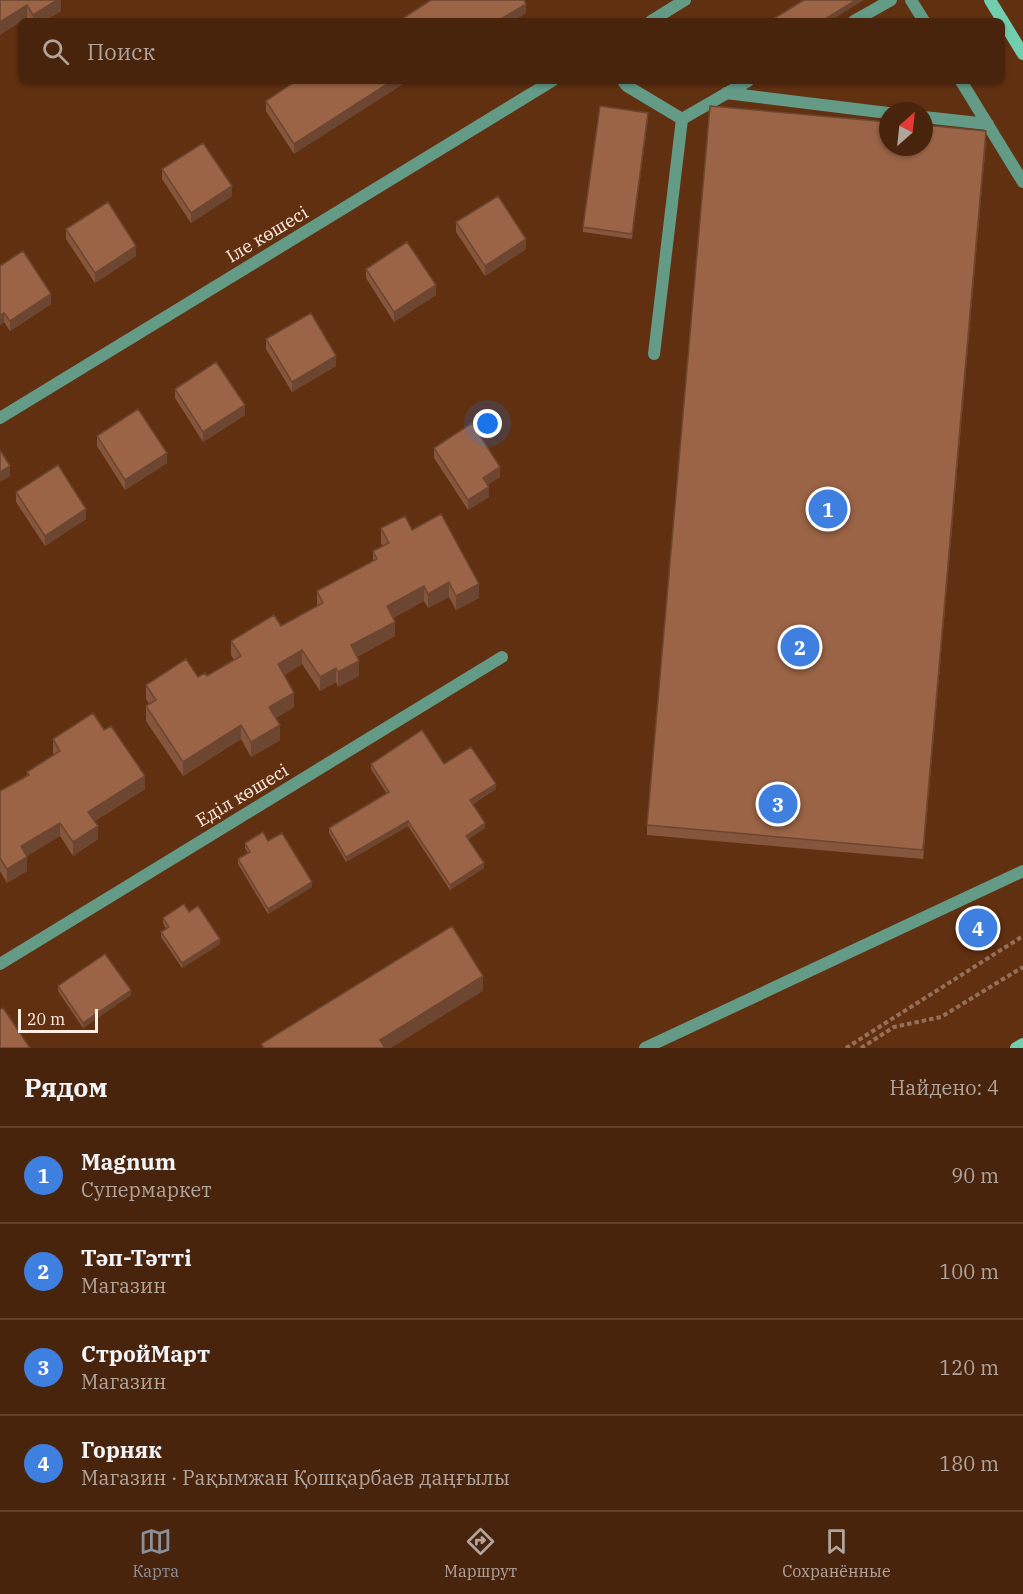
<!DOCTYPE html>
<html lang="ru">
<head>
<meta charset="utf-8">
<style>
  body { margin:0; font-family:"IBM Plex Serif",serif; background:#502c16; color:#f1f3f6 }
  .compass { position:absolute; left:879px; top:102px; width:54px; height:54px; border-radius:50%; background:#49240d; box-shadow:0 2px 4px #0004; rotate:27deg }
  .scale { position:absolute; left:18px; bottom:15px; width:80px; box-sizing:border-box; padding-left:6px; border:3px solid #ffece2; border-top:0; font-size:16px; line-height:21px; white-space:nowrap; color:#ffece2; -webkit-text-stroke:4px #613011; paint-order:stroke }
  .you { position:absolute; left:488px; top:424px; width:21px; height:21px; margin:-15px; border:4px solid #fff; border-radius:50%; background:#1a73e8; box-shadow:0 0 0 9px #1a73e833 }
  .badge { display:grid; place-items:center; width:39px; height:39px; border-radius:50%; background:#8c9099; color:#fff; font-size:20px; font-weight:700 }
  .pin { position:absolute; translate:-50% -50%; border:3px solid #fff; box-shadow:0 2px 6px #0006 }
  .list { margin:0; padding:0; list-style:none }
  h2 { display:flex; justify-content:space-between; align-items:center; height:78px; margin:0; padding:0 24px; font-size:26px }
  h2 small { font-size:20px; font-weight:400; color:#b1a49d }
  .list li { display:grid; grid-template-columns:39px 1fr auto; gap:18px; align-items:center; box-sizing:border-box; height:96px; padding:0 24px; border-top:2px solid #61412e }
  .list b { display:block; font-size:22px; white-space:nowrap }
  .list p { margin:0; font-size:20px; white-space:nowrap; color:#b1a49d }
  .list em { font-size:20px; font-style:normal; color:#b1a49d }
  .icon { flex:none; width:33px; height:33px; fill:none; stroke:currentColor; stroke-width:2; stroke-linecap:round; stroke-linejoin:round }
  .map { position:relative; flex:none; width:1023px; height:1048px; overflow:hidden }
  .search { position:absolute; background:#49240d; box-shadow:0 2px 4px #0004; left:18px; right:18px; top:18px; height:66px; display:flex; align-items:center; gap:15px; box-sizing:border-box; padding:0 21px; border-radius:9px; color:#b1a49d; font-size:22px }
  .sheet { height:462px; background:#49240d }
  nav { display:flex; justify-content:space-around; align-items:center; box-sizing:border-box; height:84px; border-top:2px solid #61412e; background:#49240d; font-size:16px; color:#b1a49d }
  nav a { display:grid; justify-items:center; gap:3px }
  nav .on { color:#8c9099 }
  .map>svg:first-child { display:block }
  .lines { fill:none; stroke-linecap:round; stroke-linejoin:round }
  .path { stroke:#966f57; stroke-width:4; stroke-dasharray:4.5 3; stroke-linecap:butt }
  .lane { stroke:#639b87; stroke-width:12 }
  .street { stroke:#639b87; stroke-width:12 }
  .secondary { stroke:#71cfaf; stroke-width:12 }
  .wall { fill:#85563c }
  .shaded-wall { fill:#6c4631 }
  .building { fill:#9b6446; stroke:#6c4631; stroke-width:1.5 }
  .labels { text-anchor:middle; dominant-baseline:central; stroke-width:6; stroke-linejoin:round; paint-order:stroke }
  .street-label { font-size:18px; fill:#ffece2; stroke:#613011 }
</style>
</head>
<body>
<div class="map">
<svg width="1023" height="1048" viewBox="0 0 1023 1048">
  <rect width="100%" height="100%" fill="#613011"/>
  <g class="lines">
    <path class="path" d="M 846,1048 L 1023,936
      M 861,1048 L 894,1027 L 941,1017 L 1023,967"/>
    <path class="lane" d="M 911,0 L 924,21
      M 854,21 L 891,0
      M 623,81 L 627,86 L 682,119
      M 961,81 L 1023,182
      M 726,93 L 888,113
      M 924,117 L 988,124
      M 654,354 L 682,119 L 748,81
      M 645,1048 L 1023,871"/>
    <path class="street" d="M 651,21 L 685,0
      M 0,418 L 552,81
      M 0,964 L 502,657"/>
    <path class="secondary" d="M 990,0 L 1023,54
      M 1016,1048 L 1023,1044"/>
  </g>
  <path class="wall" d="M 0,0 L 61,0 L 61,11 L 44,21 L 29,21 L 27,18 Z
    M 296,81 L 294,154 L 266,111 L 266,101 Z
    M 648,118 L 632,239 L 583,232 L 583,227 Z
    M 986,141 L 923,859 L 647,835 L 647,825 Z
    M 162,169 L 232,196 L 191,223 L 162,179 Z
    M 456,222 L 526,249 L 485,276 L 456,232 Z
    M 66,229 L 136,256 L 95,283 L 66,239 Z
    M 0,266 L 51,304 L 10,331 L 4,322 L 0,325 Z
    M 366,269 L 436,295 L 394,322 L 366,278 Z
    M 266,339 L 336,366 L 292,392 L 266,349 Z
    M 175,389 L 245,415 L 203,442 L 175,398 Z
    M 97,436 L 167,463 L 125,490 L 97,446 Z
    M 434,448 L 500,477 L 487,485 L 489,497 L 468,510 L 434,458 Z
    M 16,492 L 86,519 L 45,546 L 16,502 Z
    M 381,528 L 412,530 L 479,598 L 456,610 L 449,597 L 428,608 L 424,601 L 393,618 L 395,636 L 357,657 L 359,676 L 338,687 L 336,682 L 320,691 L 302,664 L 284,675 L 294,707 L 276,718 L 280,740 L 251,757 L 241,739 L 183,776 L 146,721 L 146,706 L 149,704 L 146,699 L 146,685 L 207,676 L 234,660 L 231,655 L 231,641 L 281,626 L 317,606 L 317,591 L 373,562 L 373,551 L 383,546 L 381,543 Z
    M 53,739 L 145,789 L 95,821 L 98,839 L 73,856 L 60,836 L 26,856 L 27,871 L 7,883 L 0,871 L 0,791 L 27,775 L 27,772 L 54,755 L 53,753 Z
    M 371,764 L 444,764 L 496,789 L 473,804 L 485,828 L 468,839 L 484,868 L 450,890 L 408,826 L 346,862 L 329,833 L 329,828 L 387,794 L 371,769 Z
    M 268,841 L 312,887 L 268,914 L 238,864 L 238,859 L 248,853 L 245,848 L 245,843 Z
    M 189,912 L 220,944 L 182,968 L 161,937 L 161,932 L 166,929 L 163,923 L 163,918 Z
    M 58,986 L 131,995 L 83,1028 L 58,991 Z"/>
  <path class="shaded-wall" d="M 57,0 L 61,0 L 61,11 L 44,21 L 33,21 L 33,15 Z
    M 856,0 L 864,0 L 830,21 L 822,21 Z
    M 526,4 L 526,13 L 514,21 L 498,21 Z
    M 27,5 L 27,18 L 0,35 L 0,22 Z
    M 392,81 L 408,81 L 294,154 L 294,144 Z
    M 648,113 L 648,118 L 632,239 L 632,234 Z
    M 986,131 L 986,141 L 923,859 L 923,850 Z
    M 232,186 L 232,196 L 191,223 L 191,213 Z
    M 526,239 L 526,249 L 485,276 L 485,266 Z
    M 136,246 L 136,256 L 95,283 L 95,273 Z
    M 436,285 L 436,295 L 394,322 L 394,312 Z
    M 51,294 L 51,304 L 10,331 L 10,321 Z
    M 4,313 L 4,322 L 0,325 L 0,315 Z
    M 336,356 L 336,366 L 292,392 L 292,382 Z
    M 245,405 L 245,415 L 203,442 L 203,432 Z
    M 167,453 L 167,463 L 125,490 L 125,480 Z
    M 10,466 L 10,476 L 0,482 L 0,472 Z
    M 500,467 L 500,477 L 483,488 L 483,478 Z
    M 489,487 L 489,497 L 468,510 L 468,500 Z
    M 86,509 L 86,519 L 45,546 L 45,536 Z
    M 449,582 L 449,597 L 428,608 L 428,594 Z
    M 479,584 L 479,598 L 456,610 L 456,596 Z
    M 424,586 L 424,601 L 387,621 L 387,606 Z
    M 395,622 L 395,636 L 351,660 L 351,645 Z
    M 302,650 L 302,664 L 278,679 L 278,664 Z
    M 359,661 L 359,676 L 338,687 L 338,672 Z
    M 336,668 L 336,682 L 320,691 L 320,677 Z
    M 294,693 L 294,707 L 269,722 L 269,707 Z
    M 241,725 L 241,739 L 183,776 L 183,762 Z
    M 280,725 L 280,740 L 251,757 L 251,742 Z
    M 145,776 L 145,789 L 88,825 L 88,812 Z
    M 496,784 L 496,789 L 470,805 L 470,800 Z
    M 408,821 L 408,826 L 346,862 L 346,857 Z
    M 60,823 L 60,836 L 21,860 L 21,846 Z
    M 485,823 L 485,828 L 466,841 L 466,836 Z
    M 98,826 L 98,839 L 73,856 L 73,842 Z
    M 27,857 L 27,871 L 7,883 L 7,869 Z
    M 484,863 L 484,868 L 450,890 L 450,885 Z
    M 312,882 L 312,887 L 268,914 L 268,909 Z
    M 220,939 L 220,944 L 182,968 L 182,963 Z
    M 483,976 L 483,991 L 391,1048 L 380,1048 L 380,1040 Z
    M 131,990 L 131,995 L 83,1028 L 83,1023 Z"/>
  <path class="building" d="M 0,0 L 57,0 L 33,15 L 27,5 L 0,22 Z
    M 431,0 L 524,0 L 526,4 L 498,21 L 399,21 Z
    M 804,0 L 856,0 L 822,21 L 770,21 Z
    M 296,81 L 392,81 L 294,144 L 266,101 Z
    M 600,106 L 648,113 L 632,234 L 583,227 Z
    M 710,106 L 888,122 L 888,147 L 924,147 L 924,125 L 986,131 L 923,850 L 647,825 Z
    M 203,143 L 232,186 L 191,213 L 162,169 Z
    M 498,196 L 526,239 L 485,266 L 456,222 Z
    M 108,202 L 136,246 L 95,273 L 66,229 Z
    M 407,242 L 436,285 L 394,312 L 366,269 Z
    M 23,251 L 51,294 L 10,321 L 4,313 L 0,315 L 0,266 Z
    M 311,313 L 336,356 L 292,382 L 266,339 Z
    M 216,362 L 245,405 L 203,432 L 175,389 Z
    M 138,409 L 167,453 L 125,480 L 97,436 Z
    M 472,423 L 500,467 L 483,478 L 489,487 L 468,500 L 434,448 Z
    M 0,450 L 10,466 L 0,472 Z
    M 58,465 L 86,509 L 45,536 L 16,492 Z
    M 441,514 L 479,584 L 456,596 L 449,582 L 428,594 L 424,586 L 387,606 L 395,622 L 351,645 L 359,661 L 338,672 L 336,668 L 320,677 L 302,650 L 278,664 L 294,693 L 269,707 L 280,725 L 251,742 L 241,725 L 183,762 L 146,706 L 156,700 L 146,685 L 186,659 L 198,677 L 205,673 L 207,676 L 241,656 L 231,641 L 274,615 L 281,626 L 323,603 L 317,591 L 377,559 L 373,551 L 389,543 L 381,528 L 405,516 L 412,530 Z
    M 93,713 L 104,730 L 111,726 L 145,776 L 88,812 L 98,826 L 73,842 L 60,823 L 21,846 L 27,857 L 7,869 L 0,858 L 0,791 L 29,775 L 27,772 L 60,751 L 53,739 Z
    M 422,730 L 444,764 L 471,747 L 496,784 L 470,800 L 485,823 L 466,836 L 484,863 L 450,885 L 408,821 L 346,857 L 329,828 L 389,792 L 371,764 Z
    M 263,832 L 268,841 L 282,833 L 312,882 L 268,909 L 238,859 L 250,852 L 245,843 Z
    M 184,904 L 189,912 L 198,906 L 220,939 L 182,963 L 161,932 L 169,927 L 163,918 Z
    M 452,926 L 483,976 L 380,1040 L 385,1048 L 264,1048 L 261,1044 Z
    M 105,954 L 131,990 L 83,1023 L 58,986 Z
    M 3,1008 L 30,1048 L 0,1048 L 0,1010 Z"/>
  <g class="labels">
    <g class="street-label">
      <text transform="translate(267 234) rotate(-31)">Іле көшесі</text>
      <text transform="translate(242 795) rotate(-31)">Еділ көшесі</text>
    </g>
  </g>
</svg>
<svg class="compass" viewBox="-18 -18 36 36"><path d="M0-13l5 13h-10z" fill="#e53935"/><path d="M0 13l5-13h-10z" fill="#b1a49d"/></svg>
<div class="scale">20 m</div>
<div class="you"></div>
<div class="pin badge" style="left:828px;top:509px;background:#3f7fe0">1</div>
<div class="pin badge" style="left:800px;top:647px;background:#3f7fe0">2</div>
<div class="pin badge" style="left:778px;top:804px;background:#3f7fe0">3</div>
<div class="pin badge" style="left:978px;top:928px;background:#3f7fe0">4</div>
<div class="search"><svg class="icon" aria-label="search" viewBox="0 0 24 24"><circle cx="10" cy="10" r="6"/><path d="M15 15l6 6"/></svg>Поиск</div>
</div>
<section class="sheet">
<h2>Рядом<small>Найдено: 4</small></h2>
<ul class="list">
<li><span class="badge" style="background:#3f7fe0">1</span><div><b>Magnum</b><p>Супермаркет</p></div><em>90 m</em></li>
<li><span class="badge" style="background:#3f7fe0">2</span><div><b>Тәп-Тәтті</b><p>Магазин</p></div><em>100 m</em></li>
<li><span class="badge" style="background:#3f7fe0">3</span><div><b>СтройМарт</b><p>Магазин</p></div><em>120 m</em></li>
<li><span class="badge" style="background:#3f7fe0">4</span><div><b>Горняк</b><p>Магазин · Рақымжан Қошқарбаев даңғылы</p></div><em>180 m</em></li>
</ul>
</section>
<nav>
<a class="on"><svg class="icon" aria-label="map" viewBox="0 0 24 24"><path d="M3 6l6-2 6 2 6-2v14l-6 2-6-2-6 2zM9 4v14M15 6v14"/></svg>Карта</a>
<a><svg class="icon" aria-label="directions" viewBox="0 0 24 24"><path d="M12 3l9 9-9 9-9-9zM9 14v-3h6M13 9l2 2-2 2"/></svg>Маршрут</a>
<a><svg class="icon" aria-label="saved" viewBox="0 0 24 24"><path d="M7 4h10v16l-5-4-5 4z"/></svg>Сохранённые</a>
</nav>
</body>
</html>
